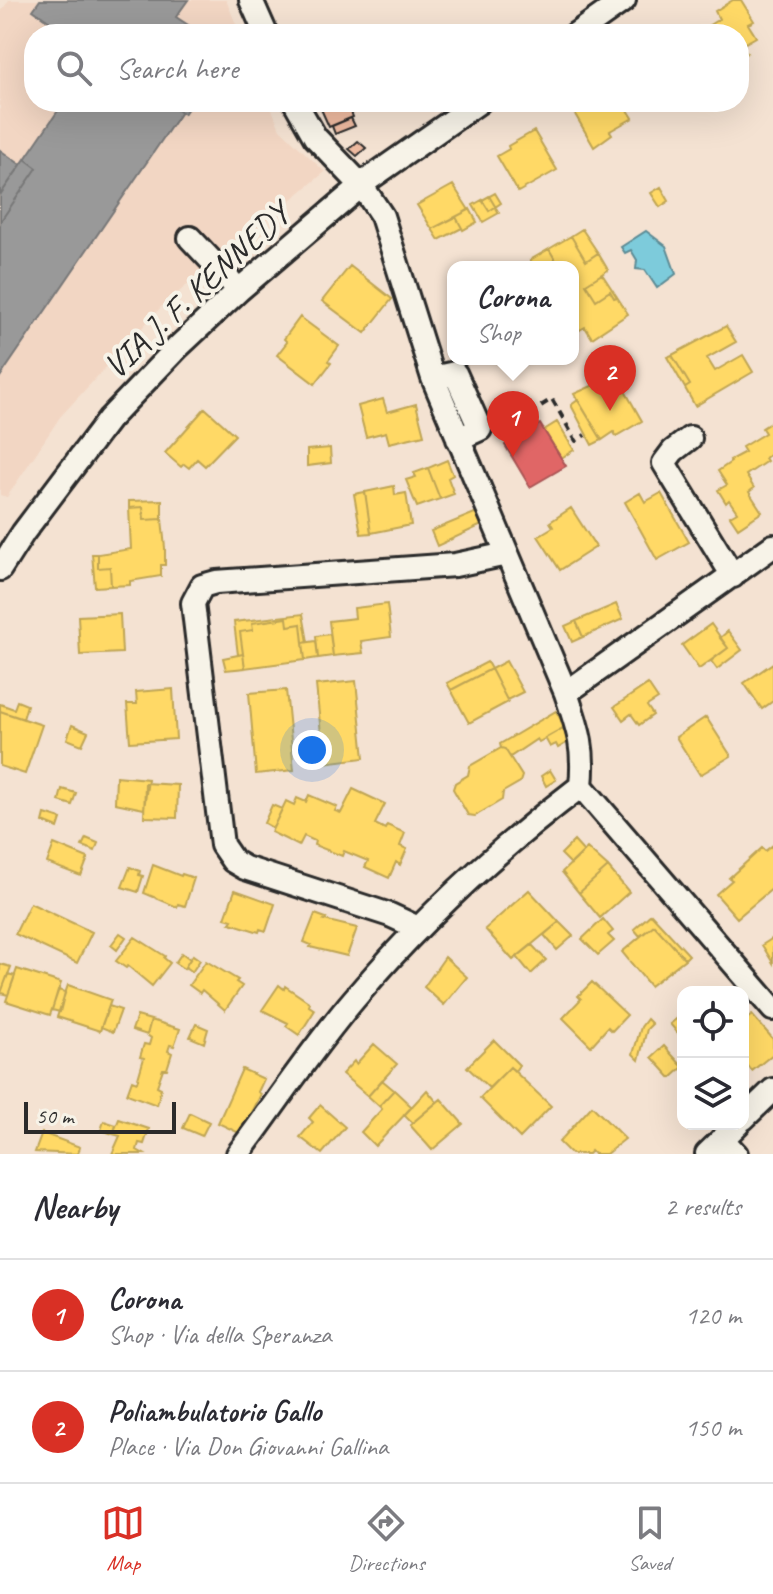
<!DOCTYPE html>
<html lang="en">
<head>
<meta charset="utf-8">
<style>
  body { margin:0; font-family:Caveat,sans-serif; background:#f7f7f7; color:#2b2b33 }
  .controls { position:absolute; right:24px; bottom:24px; display:grid; overflow:hidden; border-radius:16px; box-shadow:0 8px 32px #0002 }
  .controls button { width:72px; height:72px; display:grid; place-items:center; padding:0; border:0; border-bottom:2px solid #e1e1e2; background:#fff; color:#2b2b33; font:40px sans-serif }
  .scale { position:absolute; left:24px; bottom:20px; width:152px; box-sizing:border-box; padding-left:8px; border:4px solid #2b2b2b; border-top:0; font-size:22px; line-height:28px; white-space:nowrap; color:#2b2b2b; -webkit-text-stroke:6px #f7f3e8; paint-order:stroke }
  .you { position:absolute; left:312px; top:750px; width:28px; height:28px; margin:-20px; border:6px solid #fff; border-radius:50%; background:#1a73e8; box-shadow:0 0 0 12px #1a73e833 }
  .badge { display:grid; place-items:center; width:52px; height:52px; border-radius:50%; background:#d93025; color:#fff; font-size:26px; font-weight:700 }
  .pin { position:absolute; translate:-50% -66px; filter:drop-shadow(0 2px 4px #0008) }
  .pin::after { content:''; position:absolute; top:42px; width:28px; height:24px; background:inherit; clip-path:polygon(0 0,100% 0,50% 100%) }
  .popup { position:absolute; left:447px; top:261px; width:132px; height:104px; box-sizing:border-box; display:grid; place-content:center; border-radius:16px; background:#fff; filter:drop-shadow(0 2px 6px #0005); font-size:26px; white-space:nowrap; color:#7c7c81 }
  .popup b { font-size:30px; color:#2b2b33 }
  .popup::after { content:''; position:absolute; left:50%; top:100%; margin-left:-16px; border:16px solid transparent; border-top-color:#fff }
  .list { margin:0; padding:0; list-style:none }
  h2 { display:flex; justify-content:space-between; align-items:center; height:104px; margin:0; padding:0 32px; font-size:34px }
  h2 small { font-size:26px; font-weight:400; color:#7c7c81 }
  .list li { display:grid; grid-template-columns:52px 1fr auto; gap:24px; align-items:center; box-sizing:border-box; height:112px; padding:0 32px; border-top:2px solid #e1e1e2 }
  .list b { display:block; font-size:30px; white-space:nowrap }
  .list p { margin:0; font-size:26px; white-space:nowrap; color:#7c7c81 }
  .list em { font-size:26px; font-style:normal; color:#7c7c81 }
  .icon { flex:none; width:44px; height:44px; fill:none; stroke:currentColor; stroke-width:2; stroke-linecap:round; stroke-linejoin:round }
  .map { position:relative; flex:none; width:773px; height:1154px; overflow:hidden }
  .search { position:absolute; background:#fff; box-shadow:0 8px 32px #0002; left:24px; right:24px; top:24px; height:88px; display:flex; align-items:center; gap:20px; box-sizing:border-box; padding:0 28px; border-radius:32px; color:#7c7c81; font-size:30px }
  .sheet { height:328px; background:#fff }
  nav { display:flex; justify-content:space-around; align-items:center; box-sizing:border-box; height:112px; border-top:2px solid #e1e1e2; background:#fff; font-size:22px; color:#7c7c81 }
  nav a { display:grid; justify-items:center; gap:4px }
  nav .on { color:#d93025 }
  .map>svg:first-child { display:block }
  .built { fill:#f2d6c3 }
  .water { fill:#7dcbdb; stroke:#5c8b95; stroke-width:2 }
  .homes { fill:#ffd966; stroke:#bfa554; stroke-width:2 }
  .shops { fill:#e06666; stroke:#aa5454; stroke-width:2 }
  .industry { fill:#999; stroke:#787878; stroke-width:2 }
  .building { fill:#eebaa0; stroke:#2b2b2b; stroke-width:2 }
  .lines { fill:none; stroke-linecap:round; stroke-linejoin:round }
  .minor-casing { stroke:#2b2b2b; stroke-width:28 }
  .path { stroke:#2b2b2b; stroke-width:4; stroke-dasharray:8 6; stroke-linecap:butt }
  .minor { stroke:#f7f3e8; stroke-width:22 }
  .labels { text-anchor:middle; dominant-baseline:central; stroke-width:8; stroke-linejoin:round; paint-order:stroke }
  .street-label { font-size:34px; fill:#2b2b2b; stroke:#f7f3e8 }
</style>
</head>
<body>
<div class="map">
<svg width="773" height="1154" viewBox="0 0 773 1154">
  <rect width="100%" height="100%" fill="#f4e2d2"/>
  <filter id="ink" filterUnits="userSpaceOnUse"><feTurbulence type="fractalNoise" baseFrequency=".0125" numOctaves="2"/><feDisplacementMap in="SourceGraphic" scale="16" xChannelSelector="R" yChannelSelector="G"/><feConvolveMatrix kernelMatrix="1 2 1 2 8 2 1 2 1" color-interpolation-filters="sRGB"/></filter>
  <g filter="url(#ink)">
    <path class="built" d="M 9,0 L 226,0 L 240,34 L 34,34 L 34,102 L 269,102 L 280,129 L 325,172 L 163,305 L 60,417 L 7,497 L 0,495 L 0,13 Z"/>
    <path class="water" d="M 646,231 L 666,246 L 676,274 L 657,288 L 645,270 L 636,269 L 637,260 L 631,250 L 625,253 L 621,247 Z"/>
    <path class="homes" d="M 733,0 L 741,0 L 754,21 L 748,24 L 756,37 L 742,45 L 747,53 L 739,57 L 739,34 L 706,34 L 703,29 L 719,19 L 715,11 Z
      M 584,102 L 623,102 L 633,118 L 610,131 L 612,134 L 594,147 L 572,109 Z
      M 534,131 L 557,170 L 518,192 L 497,156 L 509,149 L 508,146 Z
      M 453,185 L 469,210 L 432,229 L 417,205 Z
      M 661,187 L 669,201 L 660,207 L 651,193 Z
      M 495,193 L 501,203 L 489,211 L 482,200 Z
      M 489,196 L 499,213 L 483,222 L 473,205 Z
      M 470,209 L 477,222 L 463,230 L 456,217 Z
      M 456,217 L 462,228 L 439,240 L 432,229 Z
      M 582,229 L 598,253 L 586,261 L 571,236 Z
      M 571,236 L 586,261 L 598,253 L 608,270 L 586,284 L 596,300 L 610,291 L 614,298 L 617,297 L 628,314 L 592,338 L 585,327 L 578,331 L 573,324 L 573,310 L 578,307 L 573,298 L 573,267 L 546,267 L 556,261 L 549,249 Z
      M 549,249 L 556,261 L 546,267 L 534,267 L 530,260 Z
      M 350,266 L 392,299 L 365,333 L 322,301 Z
      M 602,274 L 617,297 L 614,298 L 610,291 L 596,300 L 586,284 Z
      M 300,317 L 339,346 L 328,361 L 331,363 L 315,384 L 277,355 L 287,342 L 284,339 Z
      M 726,326 L 736,342 L 707,358 L 715,371 L 743,355 L 753,372 L 695,406 L 685,388 L 690,385 L 672,355 Z
      M 672,355 L 690,385 L 685,388 L 667,357 Z
      M 616,375 L 642,421 L 616,436 L 614,432 L 602,440 L 574,394 Z
      M 383,399 L 387,412 L 416,404 L 424,435 L 389,443 L 386,432 L 366,437 L 358,406 Z
      M 578,400 L 602,440 L 592,445 L 571,405 Z
      M 205,408 L 235,435 L 205,466 L 197,459 L 189,468 L 184,464 L 181,467 L 165,453 Z
      M 773,421 L 773,453 L 765,458 L 767,461 L 746,475 L 754,488 L 749,492 L 762,512 L 738,528 L 730,516 L 737,512 L 729,500 L 726,503 L 718,490 L 727,485 L 718,471 L 731,462 L 730,460 L 745,452 L 742,447 L 765,433 L 762,428 Z
      M 557,422 L 574,450 L 561,458 L 544,430 Z
      M 330,448 L 331,463 L 307,466 L 307,450 Z
      M 447,460 L 453,475 L 448,478 L 454,494 L 440,499 L 428,468 Z
      M 428,468 L 440,499 L 417,507 L 406,480 L 416,477 L 414,473 Z
      M 394,486 L 395,495 L 406,493 L 411,525 L 371,533 L 365,492 Z
      M 365,492 L 371,533 L 361,534 L 354,494 Z
      M 640,493 L 645,502 L 661,493 L 689,542 L 657,560 L 625,502 Z
      M 162,500 L 162,519 L 144,520 L 143,507 L 129,508 L 129,501 Z
      M 143,507 L 144,520 L 162,519 L 165,548 L 165,565 L 161,565 L 161,576 L 130,581 L 130,585 L 111,586 L 110,567 L 98,568 L 98,554 L 131,549 L 129,508 Z
      M 571,508 L 596,547 L 560,570 L 538,536 L 553,527 L 550,522 Z
      M 477,512 L 482,525 L 437,546 L 431,531 Z
      M 92,554 L 98,554 L 98,568 L 110,567 L 111,586 L 95,587 Z
      M 387,604 L 391,637 L 361,641 L 363,653 L 333,656 L 329,621 L 355,618 L 354,608 Z
      M 616,604 L 623,619 L 583,637 L 576,621 Z
      M 120,614 L 122,653 L 80,655 L 78,616 Z
      M 303,614 L 308,642 L 303,643 L 301,624 L 288,626 L 287,618 L 252,623 L 253,630 L 240,632 L 243,654 L 238,655 L 234,622 Z
      M 287,618 L 288,626 L 301,624 L 305,660 L 245,668 L 240,632 L 253,630 L 252,623 Z
      M 576,621 L 583,637 L 572,642 L 565,626 Z
      M 711,624 L 728,648 L 699,669 L 682,645 Z
      M 728,631 L 742,650 L 717,669 L 711,661 L 728,648 L 720,638 Z
      M 330,634 L 333,656 L 318,658 L 316,636 Z
      M 316,641 L 318,658 L 305,660 L 303,643 Z
      M 243,654 L 245,668 L 226,670 L 223,658 Z
      M 506,661 L 523,692 L 507,700 L 491,669 Z
      M 487,662 L 491,669 L 451,690 L 447,683 Z
      M 773,663 L 773,701 L 762,709 L 744,683 Z
      M 491,669 L 508,702 L 469,723 L 451,690 Z
      M 356,681 L 364,758 L 324,763 L 316,685 Z
      M 648,684 L 658,699 L 647,706 L 653,715 L 639,725 L 631,714 L 623,720 L 614,707 Z
      M 173,689 L 176,739 L 130,742 L 127,704 L 137,704 L 136,692 Z
      M 286,690 L 294,770 L 256,774 L 249,693 Z
      M 17,701 L 27,705 L 23,719 L 0,711 L 0,704 L 14,709 Z
      M 0,711 L 42,725 L 25,774 L 0,766 Z
      M 556,711 L 565,727 L 539,742 L 537,739 L 510,757 L 505,749 L 501,748 L 500,744 Z
      M 706,717 L 731,756 L 700,775 L 676,737 Z
      M 72,725 L 88,732 L 82,745 L 67,739 Z
      M 563,728 L 568,742 L 558,748 L 556,744 L 550,747 L 545,738 Z
      M 501,748 L 505,749 L 522,776 L 520,782 L 503,792 L 502,800 L 475,816 L 468,815 L 453,789 L 455,783 L 468,775 L 470,766 Z
      M 550,770 L 556,780 L 546,786 L 541,776 Z
      M 116,776 L 148,779 L 144,809 L 115,803 Z
      M 145,783 L 178,785 L 177,818 L 144,817 Z
      M 62,789 L 76,793 L 72,805 L 59,801 Z
      M 353,789 L 385,804 L 375,824 L 385,829 L 387,825 L 405,833 L 400,846 L 407,849 L 400,865 L 396,862 L 389,878 L 365,867 L 368,861 L 344,851 L 342,856 L 314,845 L 315,841 L 304,836 L 299,846 L 271,832 L 286,801 L 294,805 L 297,798 L 306,802 L 309,795 L 337,807 L 335,811 L 341,813 Z
      M 272,805 L 282,809 L 273,828 L 264,823 Z
      M 45,814 L 61,819 L 58,828 L 43,822 Z
      M 86,838 L 98,843 L 95,851 L 82,846 Z
      M 574,841 L 584,852 L 571,864 L 561,854 Z
      M 54,844 L 88,858 L 81,876 L 47,863 Z
      M 773,845 L 773,888 L 737,918 L 716,894 L 732,880 L 729,878 L 762,848 L 765,851 Z
      M 587,848 L 608,867 L 579,893 L 562,872 Z
      M 153,865 L 181,876 L 182,874 L 194,878 L 185,906 L 178,904 L 177,907 L 144,893 Z
      M 130,867 L 140,871 L 139,875 L 143,876 L 138,892 L 122,887 Z
      M 608,867 L 629,892 L 600,918 L 579,893 Z
      M 235,890 L 275,904 L 266,931 L 260,929 L 259,932 L 230,923 L 232,920 L 225,918 Z
      M 529,890 L 559,922 L 513,960 L 485,929 Z
      M 30,903 L 92,932 L 77,963 L 15,934 Z
      M 315,914 L 326,918 L 324,920 L 357,928 L 347,956 L 310,947 L 311,945 L 304,942 Z
      M 651,914 L 689,955 L 685,959 L 654,925 L 640,936 L 634,929 Z
      M 603,919 L 613,931 L 608,935 L 614,941 L 598,955 L 582,939 Z
      M 559,922 L 573,936 L 557,950 L 544,935 Z
      M 654,925 L 685,959 L 650,986 L 622,952 Z
      M 120,933 L 126,937 L 117,950 L 111,945 Z
      M 135,937 L 165,956 L 164,958 L 170,963 L 152,986 L 128,966 L 126,968 L 116,961 Z
      M 773,938 L 773,963 L 762,945 Z
      M 532,945 L 546,960 L 531,974 L 517,957 Z
      M 182,953 L 190,959 L 184,969 L 175,963 Z
      M 193,955 L 200,960 L 192,972 L 185,967 Z
      M 445,957 L 467,977 L 444,1005 L 424,987 Z
      M 206,961 L 238,980 L 236,982 L 242,986 L 225,1010 L 202,990 L 200,993 L 189,985 Z
      M 0,964 L 11,967 L 0,995 Z
      M 17,969 L 61,983 L 50,1015 L 6,1001 Z
      M 8,974 L 15,976 L 8,995 L 1,993 Z
      M 592,982 L 627,1015 L 612,1031 L 608,1027 L 591,1046 L 563,1018 L 581,999 L 578,996 Z
      M 68,985 L 111,1000 L 100,1031 L 57,1017 Z
      M 279,985 L 284,989 L 285,986 L 310,1003 L 309,1006 L 315,1010 L 299,1035 L 286,1026 L 288,1023 L 262,1010 Z
      M 58,990 L 65,992 L 60,1012 L 52,1010 Z
      M 109,1006 L 121,1010 L 113,1032 L 101,1027 Z
      M 752,1015 L 773,1039 L 773,1054 L 752,1071 L 743,1060 L 743,1022 Z
      M 137,1016 L 151,1020 L 147,1035 L 132,1030 Z
      M 680,1016 L 683,1019 L 683,1039 L 670,1024 Z
      M 647,1019 L 652,1024 L 647,1029 L 639,1060 L 633,1054 L 641,1027 Z
      M 151,1020 L 180,1029 L 174,1046 L 170,1045 L 168,1051 L 172,1053 L 167,1069 L 163,1069 L 157,1086 L 161,1088 L 157,1105 L 127,1094 L 132,1080 L 137,1082 L 144,1058 L 140,1057 L 144,1044 L 149,1045 L 151,1038 L 147,1035 Z
      M 196,1024 L 208,1029 L 204,1043 L 190,1037 Z
      M 494,1040 L 519,1065 L 515,1071 L 510,1067 L 489,1088 L 467,1067 Z
      M 374,1044 L 397,1064 L 368,1096 L 342,1074 L 354,1061 L 356,1064 Z
      M 664,1046 L 683,1067 L 671,1078 L 652,1057 Z
      M 510,1067 L 551,1106 L 520,1138 L 480,1098 Z
      M 242,1069 L 264,1079 L 258,1092 L 261,1094 L 245,1127 L 242,1126 L 239,1133 L 218,1123 Z
      M 382,1080 L 394,1090 L 379,1106 L 368,1096 Z
      M 394,1090 L 412,1107 L 375,1146 L 361,1132 L 382,1109 L 379,1106 Z
      M 427,1090 L 437,1102 L 412,1123 L 404,1115 Z
      M 441,1099 L 463,1124 L 432,1150 L 410,1125 Z
      M 320,1105 L 345,1127 L 322,1154 L 300,1137 L 313,1122 L 309,1118 Z
      M 592,1106 L 625,1139 L 606,1154 L 594,1154 L 591,1151 L 588,1154 L 571,1154 L 559,1142 Z
      M 190,1113 L 209,1122 L 202,1136 L 183,1128 Z
      M 119,1119 L 149,1129 L 144,1144 L 139,1143 L 137,1150 L 144,1154 L 112,1154 L 120,1136 L 113,1134 Z
      M 104,1121 L 116,1125 L 113,1134 L 101,1130 Z
      M 42,1133 L 80,1147 L 78,1154 L 35,1152 Z"/>
    <path class="shops" d="M 540,424 L 566,466 L 530,487 L 505,445 Z"/>
    <path class="industry" d="M 40,0 L 188,0 L 176,17 L 202,34 L 67,34 L 33,10 Z
      M 64,102 L 166,102 L 181,112 L 0,377 L 0,222 L 37,168 L 25,159 Z
      M 166,102 L 192,102 L 184,114 Z
      M 0,150 L 21,165 L 0,195 Z
      M 25,159 L 37,168 L 0,222 L 0,195 Z"/>
    <path class="building" d="M 327,102 L 347,102 L 353,117 L 329,127 L 321,109 L 329,106 Z
      M 351,118 L 355,126 L 335,134 L 332,126 Z
      M 358,141 L 366,148 L 357,156 L 349,149 Z"/>
    <g class="lines">
      <g class="minor-casing">
        <path id="minor" d="M 251,0 L 266,34
          M 576,34 L 624,0
          M 190,238 L 239,290
          M 433,378 L 455,373 L 480,429 L 458,439
          M 690,438 L 673,451 L 664,463 L 733,576
          M 0,569 L 23,533 L 109,419 L 177,348 L 239,290 L 369,179 L 479,102
          M 566,693 L 773,546
          M 581,786 L 773,1009
          M 418,928 L 390,915 L 245,868 L 233,861 L 222,845 L 193,603 L 202,586 L 216,582 L 455,565 L 507,554
          M 743,1119 L 773,1090
          M 722,1139 L 736,1154
          M 238,1154 C 277,1102 313,1047 355,998 C 421,920 499,848 581,786 C 585,747 578,729 566,693 L 433,378 L 382,216 L 362,186 L 315,137 L 295,102
          M 707,1154 L 738,1124"/>
      </g>
      <path class="path" d="M 505,428 L 552,399 L 576,441 L 585,435"/>
      <use href="#minor" class="minor"/>
    </g>
  </g>
  <g class="labels">
    <g class="street-label">
      <text transform="translate(196 290) rotate(-43)">VIA J. F. KENNEDY</text>
    </g>
  </g>
</svg>
<div class="controls">
<button><svg class="icon" aria-label="locate" viewBox="0 0 24 24"><circle cx="12" cy="12" r="6"/><path d="M12 2v4M12 18v4M2 12h4M18 12h4"/></svg></button>
<button><svg class="icon" aria-label="layers" viewBox="0 0 24 24"><path d="M12 4l9 5-9 5-9-5zM3 14l9 5 9-5"/></svg></button>
</div>
<div class="scale">50 m</div>
<div class="you"></div>
<div class="pin badge" style="left:513px;top:457px">1</div>
<div class="popup"><b>Corona</b>Shop</div>
<div class="pin badge" style="left:610px;top:411px">2</div>
<div class="search"><svg class="icon" aria-label="search" viewBox="0 0 24 24"><circle cx="10" cy="10" r="6"/><path d="M15 15l6 6"/></svg>Search here</div>
</div>
<section class="sheet">
<h2>Nearby<small>2 results</small></h2>
<ul class="list">
<li><span class="badge">1</span><div><b>Corona</b><p>Shop · Via della Speranza</p></div><em>120 m</em></li>
<li><span class="badge">2</span><div><b>Poliambulatorio Gallo</b><p>Place · Via Don Giovanni Gallina</p></div><em>150 m</em></li>
</ul>
</section>
<nav>
<a class="on"><svg class="icon" aria-label="map" viewBox="0 0 24 24"><path d="M3 6l6-2 6 2 6-2v14l-6 2-6-2-6 2zM9 4v14M15 6v14"/></svg>Map</a>
<a><svg class="icon" aria-label="directions" viewBox="0 0 24 24"><path d="M12 3l9 9-9 9-9-9zM9 14v-3h6M13 9l2 2-2 2"/></svg>Directions</a>
<a><svg class="icon" aria-label="saved" viewBox="0 0 24 24"><path d="M7 4h10v16l-5-4-5 4z"/></svg>Saved</a>
</nav>
</body>
</html>
